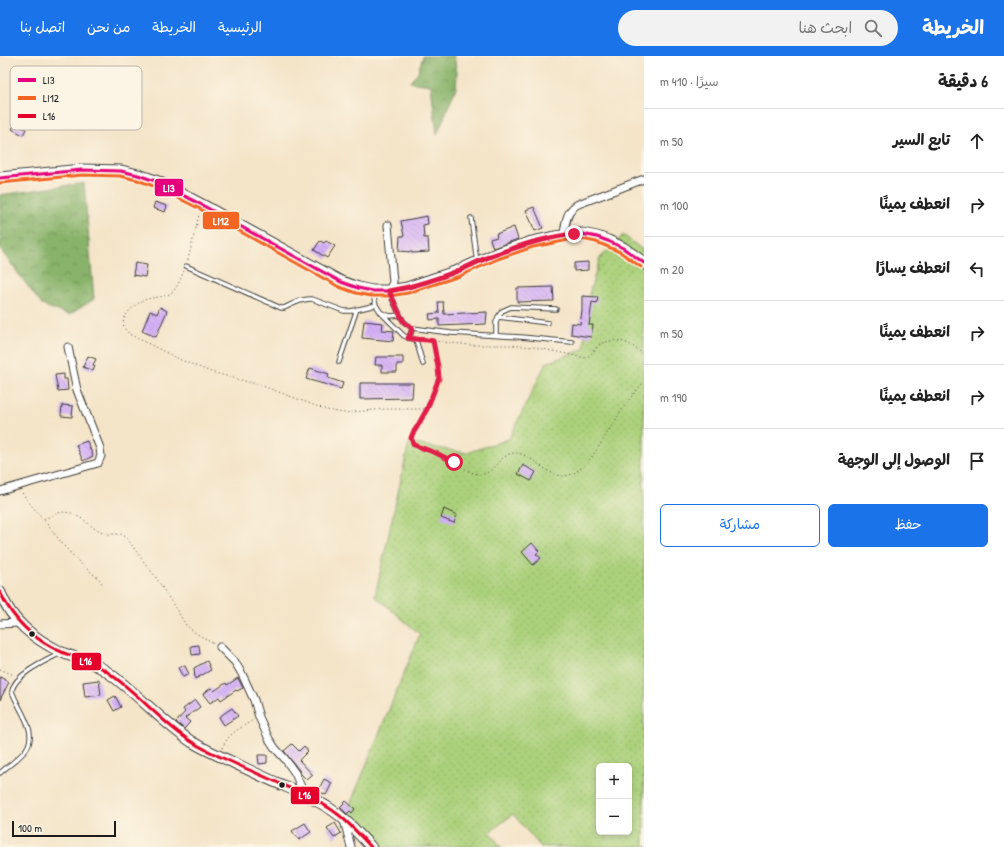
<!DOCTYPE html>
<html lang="ar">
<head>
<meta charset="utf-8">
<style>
  body { margin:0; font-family:"Patrick Hand","Playpen Sans Arabic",sans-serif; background:#f2f2f2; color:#222; direction:rtl }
  .controls { position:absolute; right:12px; bottom:12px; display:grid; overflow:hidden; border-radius:6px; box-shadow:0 2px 6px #0003 }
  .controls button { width:36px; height:36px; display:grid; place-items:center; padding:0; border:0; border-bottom:1px solid #e0e0e0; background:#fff; color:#222; font:20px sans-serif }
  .scale { position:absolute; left:12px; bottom:10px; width:104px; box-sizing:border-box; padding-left:4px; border:2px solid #1c1c1c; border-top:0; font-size:11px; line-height:14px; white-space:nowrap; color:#1c1c1c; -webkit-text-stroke:3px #fcf5e5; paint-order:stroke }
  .stop { position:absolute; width:12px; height:12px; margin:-9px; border:3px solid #e11d48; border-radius:50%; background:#fff }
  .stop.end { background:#e11d48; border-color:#fff; box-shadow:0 1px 4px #0008 }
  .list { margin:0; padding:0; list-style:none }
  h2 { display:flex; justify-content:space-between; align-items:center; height:52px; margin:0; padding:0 16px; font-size:17px }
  h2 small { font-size:13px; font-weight:400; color:#767676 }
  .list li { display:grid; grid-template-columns:26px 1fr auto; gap:12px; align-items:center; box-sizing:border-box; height:64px; padding:0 16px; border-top:1px solid #e0e0e0 }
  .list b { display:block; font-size:15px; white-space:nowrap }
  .list em { font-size:13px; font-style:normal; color:#767676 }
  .actions { display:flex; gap:8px; padding:12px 16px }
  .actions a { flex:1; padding:9px 0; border:1px solid #1a73e8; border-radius:6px; text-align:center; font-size:14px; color:#1a73e8 }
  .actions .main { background:#1a73e8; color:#fff }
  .icon { flex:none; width:22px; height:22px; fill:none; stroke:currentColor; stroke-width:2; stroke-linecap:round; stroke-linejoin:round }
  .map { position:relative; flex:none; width:644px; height:791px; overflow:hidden; direction:ltr }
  header { display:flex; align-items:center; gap:24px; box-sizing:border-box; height:56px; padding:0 20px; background:#1a73e8; color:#fff }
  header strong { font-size:19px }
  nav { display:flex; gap:22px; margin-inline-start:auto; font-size:14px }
  .search { width:280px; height:36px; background:#f2f2f2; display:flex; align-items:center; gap:10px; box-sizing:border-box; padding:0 14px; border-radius:22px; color:#767676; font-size:15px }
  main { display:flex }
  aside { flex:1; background:#fff }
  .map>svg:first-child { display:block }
  .grass { fill:url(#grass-dots); stroke:#64764c; fill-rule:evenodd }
  .forest { fill:url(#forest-crowns); stroke:#526844 }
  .building { fill:url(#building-back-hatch) }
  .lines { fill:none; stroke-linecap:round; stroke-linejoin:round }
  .lane-casing { stroke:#3c3a36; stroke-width:5.5 }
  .street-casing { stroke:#3c3a36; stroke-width:9 }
  .secondary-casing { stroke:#3c3a36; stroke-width:12 }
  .primary-casing { stroke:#3c3a36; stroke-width:13 }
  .path { stroke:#3c3a36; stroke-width:1; stroke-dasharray:1 3; stroke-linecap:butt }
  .lane { stroke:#fff; stroke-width:3.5 }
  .street { stroke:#fff; stroke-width:7 }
  .secondary { stroke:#fff; stroke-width:10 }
  .primary { stroke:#fff; stroke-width:11 }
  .bus-1-casing { stroke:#fcf5e5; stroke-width:6 }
  .bus-2-casing { stroke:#fcf5e5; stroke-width:6 }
  .bus-3-casing { stroke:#fcf5e5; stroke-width:6 }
  .bus-1 { stroke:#e5007d; stroke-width:3 }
  .bus-2 { stroke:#f26522; stroke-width:3 }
  .bus-3 { stroke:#e4002b; stroke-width:3 }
  .route { stroke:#e11d48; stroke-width:5 }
  .bus-dot { fill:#1c1c1c; stroke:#fcf5e5; stroke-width:1.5 }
  .key { fill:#fcf5e5; stroke:#b9b4a9; stroke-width:1 }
  .key-label { font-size:11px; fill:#1c1c1c }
  .line-badge { stroke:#fcf5e5; stroke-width:1.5 }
  .badge-label { font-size:11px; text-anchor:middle; font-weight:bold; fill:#fff }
</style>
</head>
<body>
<header>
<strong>الخريطة</strong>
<div class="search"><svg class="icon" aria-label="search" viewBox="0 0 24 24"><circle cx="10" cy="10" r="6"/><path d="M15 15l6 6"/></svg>ابحث هنا</div>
<nav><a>الرئيسية</a><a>الخريطة</a><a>من نحن</a><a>اتصل بنا</a></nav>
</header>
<main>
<aside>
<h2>6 دقيقة<small>سيرًا · 410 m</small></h2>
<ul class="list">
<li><svg class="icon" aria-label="ahead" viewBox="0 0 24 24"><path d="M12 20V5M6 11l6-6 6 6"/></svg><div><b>تابع السير</b></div><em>50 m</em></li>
<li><svg class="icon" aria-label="right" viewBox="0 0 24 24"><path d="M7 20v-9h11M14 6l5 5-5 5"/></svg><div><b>انعطف يمينًا</b></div><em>100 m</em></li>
<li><svg class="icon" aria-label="left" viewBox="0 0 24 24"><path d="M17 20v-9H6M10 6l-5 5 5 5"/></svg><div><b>انعطف يسارًا</b></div><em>20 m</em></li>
<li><svg class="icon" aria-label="right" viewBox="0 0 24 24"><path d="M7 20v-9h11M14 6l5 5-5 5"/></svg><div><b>انعطف يمينًا</b></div><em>50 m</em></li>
<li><svg class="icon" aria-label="right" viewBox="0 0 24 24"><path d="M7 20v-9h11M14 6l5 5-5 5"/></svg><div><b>انعطف يمينًا</b></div><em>190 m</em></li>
<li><svg class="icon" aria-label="arrive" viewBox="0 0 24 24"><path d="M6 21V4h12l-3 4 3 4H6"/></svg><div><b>الوصول إلى الوجهة</b></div></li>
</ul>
<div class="actions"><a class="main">حفظ</a><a>مشاركة</a></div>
</aside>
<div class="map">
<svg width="644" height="791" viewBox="0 0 644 791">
  <defs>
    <pattern id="grass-dots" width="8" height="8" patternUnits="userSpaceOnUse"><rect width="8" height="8" fill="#acd17b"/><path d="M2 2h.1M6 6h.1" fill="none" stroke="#93b36a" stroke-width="1.8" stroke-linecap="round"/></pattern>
    <pattern id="forest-crowns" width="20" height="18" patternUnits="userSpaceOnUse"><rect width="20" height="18" fill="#89b36b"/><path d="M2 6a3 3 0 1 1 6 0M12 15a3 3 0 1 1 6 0" fill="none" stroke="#6f9157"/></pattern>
    <pattern id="building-back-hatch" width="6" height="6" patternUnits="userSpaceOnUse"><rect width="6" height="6" fill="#d4b0f7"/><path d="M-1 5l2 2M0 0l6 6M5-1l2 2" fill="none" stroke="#b597d3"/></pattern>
  </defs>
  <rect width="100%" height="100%" fill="#fcf5e5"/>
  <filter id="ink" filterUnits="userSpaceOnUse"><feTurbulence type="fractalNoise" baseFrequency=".025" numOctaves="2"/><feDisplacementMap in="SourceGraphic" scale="8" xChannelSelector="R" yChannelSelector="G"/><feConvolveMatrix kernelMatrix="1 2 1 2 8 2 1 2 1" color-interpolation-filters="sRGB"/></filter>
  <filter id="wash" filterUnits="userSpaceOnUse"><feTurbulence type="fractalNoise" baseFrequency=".012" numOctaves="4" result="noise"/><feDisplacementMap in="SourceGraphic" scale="16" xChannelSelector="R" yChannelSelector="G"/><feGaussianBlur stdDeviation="0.9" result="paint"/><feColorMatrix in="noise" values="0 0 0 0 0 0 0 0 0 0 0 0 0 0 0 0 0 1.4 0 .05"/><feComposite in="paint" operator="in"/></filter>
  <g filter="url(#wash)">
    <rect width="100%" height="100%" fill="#f4e4c8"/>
    <path class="grass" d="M 623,179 L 644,195 L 644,791 L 541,791 L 513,758 L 490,776 L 501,791 L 382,791 L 347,756 L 420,578 L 375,540 L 409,387 L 466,397 L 509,383 L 546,307 L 584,293 L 586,248 L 600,202 ZM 599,710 L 629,710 L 629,776 L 599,776 Z"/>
    <path class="forest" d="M 423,0 L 454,0 L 457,17 L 456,32 L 437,79 L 431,29 L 410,26 L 418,16 Z
      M 84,127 L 94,243 L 69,259 L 42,249 L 0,193 L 0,139 Z"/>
    <g id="blocks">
      <path class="building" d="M 15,68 L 26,73 L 23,79 L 12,73 Z
        M 155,146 L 167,150 L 165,156 L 153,152 Z
        M 534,151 L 543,172 L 535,175 L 526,154 Z
        M 427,160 L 428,168 L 423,169 L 424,182 L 428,182 L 429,196 L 412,197 L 412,196 L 399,195 L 400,180 L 404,180 L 401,165 Z
        M 514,171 L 518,183 L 493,192 L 490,183 L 497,181 L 496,178 Z
        M 320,185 L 324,187 L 326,185 L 335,190 L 327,202 L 314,194 Z
        M 588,206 L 588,214 L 574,215 L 574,207 Z
        M 135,207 L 147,209 L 145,221 L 133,219 Z
        M 553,231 L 554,245 L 517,246 L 517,232 Z
        M 582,240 L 598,241 L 597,247 L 592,246 L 589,269 L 593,269 L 591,281 L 571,278 L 572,267 L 580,268 L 582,255 Z
        M 438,246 L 443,246 L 444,258 L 487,256 L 486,268 L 439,270 L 439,263 L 430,264 L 429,258 L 439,257 Z
        M 160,251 L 167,255 L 156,281 L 142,275 L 150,255 L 157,258 Z
        M 364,265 L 383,267 L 382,274 L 394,275 L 393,285 L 362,282 Z
        M 88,300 L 96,303 L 93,309 L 95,310 L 93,315 L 83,311 Z
        M 376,301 L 403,301 L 403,308 L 397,308 L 397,316 L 382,316 L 382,309 L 375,309 Z
        M 310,312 L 329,318 L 328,322 L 343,327 L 341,333 L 306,323 Z
        M 64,318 L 64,323 L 67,323 L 68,334 L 58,335 L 55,319 Z
        M 360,327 L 413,327 L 412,342 L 360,343 Z
        M 62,349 L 73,350 L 72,361 L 61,360 Z
        M 87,385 L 93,400 L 83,405 L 76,389 Z
        M 523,409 L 536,416 L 531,425 L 518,418 Z
        M 444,453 L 457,459 L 454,467 L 441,462 Z
        M 532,487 L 539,495 L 536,498 L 541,502 L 533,509 L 522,496 Z
        M 199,589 L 200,598 L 192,599 L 191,590 Z
        M 207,605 L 211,614 L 195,623 L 194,612 Z
        M 183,610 L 185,610 L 189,618 L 183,621 L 178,612 Z
        M 0,621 L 9,626 L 0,644 Z
        M 238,622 L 243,632 L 237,635 L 236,634 L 221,644 L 219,641 L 210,647 L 203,638 L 211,632 L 214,635 L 226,627 L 227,629 Z
        M 99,624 L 101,639 L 85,641 L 83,626 Z
        M 115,640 L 121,651 L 114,655 L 108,644 Z
        M 195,644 L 200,651 L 185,662 L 190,666 L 184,673 L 176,666 L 185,656 L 183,653 Z
        M 232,652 L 238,660 L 224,669 L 219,661 Z
        M 292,688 L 299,695 L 304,690 L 308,695 L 299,704 L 313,719 L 307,724 L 301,718 L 299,714 L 284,695 Z
        M 258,699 L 267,699 L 267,707 L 259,708 Z
        M 324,723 L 332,727 L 326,739 L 318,735 Z
        M 346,745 L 355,753 L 352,757 L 350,755 L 347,758 L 340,751 Z
        M 305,767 L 311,776 L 299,784 L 292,775 Z
        M 335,767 L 341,777 L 334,782 L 327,772 Z"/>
    </g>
  </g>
  <g filter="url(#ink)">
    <use href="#blocks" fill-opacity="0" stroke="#3c3a36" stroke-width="1"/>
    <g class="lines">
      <g class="lane-casing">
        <path id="lane" d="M 471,162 L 477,206
          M 186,210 L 281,252 L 284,252 C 293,248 302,242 312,243 L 344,255 L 351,255 L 376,249
          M 372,236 L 376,249 L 381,257 L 404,280 L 416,284 L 423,308
          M 389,236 L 400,259 L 404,266 L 412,272 L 451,277 L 521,281 L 572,286
          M 382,257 L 390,260 L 400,259
          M 498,261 L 548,267
          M 496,279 L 496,266 L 498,261 L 502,255 L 511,251 L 556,253
          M 408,282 L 411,277 L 412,272
          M 339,306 L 357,253
          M 0,717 C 8,710 17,704 24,696 C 41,677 18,654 12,635 C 14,619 45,605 59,598"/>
      </g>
      <g class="street-casing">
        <path id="street" d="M 388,169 L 393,226 L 389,235
          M 564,179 C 565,170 566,158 573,152 C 575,149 578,148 581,147 L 644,123
          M 0,435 L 98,407 L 101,400 L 100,392 L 77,334 L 68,291
          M 0,568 L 18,567
          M 220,591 L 235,606 L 242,618 L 254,644 L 259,661 L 269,683 L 275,692 L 285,703 L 295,717 L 304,738
          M 344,764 L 351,791"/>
      </g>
      <g class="secondary-casing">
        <path id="secondary" d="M 0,536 C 12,566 33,582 61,596 C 75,602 90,605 103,613 C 135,634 160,665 192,686 C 204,693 217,699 230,705 C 247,713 263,721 280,728 C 296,735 313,742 329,752 C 345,762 358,777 371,791"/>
      </g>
      <g class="primary-casing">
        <path id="primary" d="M 0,122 L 82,114 L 121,115 L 138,119 L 158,126 L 202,149 L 341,226 L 358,232 L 372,235 L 389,235 L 407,232 L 458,215 L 496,198 L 532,186 L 550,182 L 574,178 L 582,178 L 597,181 L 608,185 L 623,192 L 644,207"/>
      </g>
      <path class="path" d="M 188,204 L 199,159
        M 184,215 C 181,221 178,232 171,237 C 163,242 152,241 144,244 C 135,248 118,262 125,273 C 125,274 129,277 129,278 L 181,304 L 211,316 L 260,329 L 327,354 L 343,357 L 384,353 L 427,353
        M 422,283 L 433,285 L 470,289 L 510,289 L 534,291 L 585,302 C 592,299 593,295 598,290 C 602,286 606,286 610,285 C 625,283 633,290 644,299
        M 433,285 C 435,297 440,309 439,321 C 438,329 428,350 424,358 C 422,363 410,380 411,385 C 413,390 421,392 426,393 C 436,397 445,401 454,406 C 463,411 473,420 484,418 C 494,415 501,398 514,397 C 534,396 551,430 574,417 C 594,405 602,383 615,365 C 623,351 633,338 644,326
        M 22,437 L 31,449 L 40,459 L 64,490 L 79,506 L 100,524 L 103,530
        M 44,463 L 61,456 L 72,457 L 84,464 L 94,472 L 107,478 L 121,478 L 126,481 L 141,502 L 155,520 L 186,569 L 194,576 L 214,588
        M 0,613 L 14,619
        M 222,692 C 229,677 239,673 253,664
        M 641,791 L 644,789"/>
      <use href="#lane" class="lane"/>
      <use href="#street" class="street"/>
      <use href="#secondary" class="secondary"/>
      <use href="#primary" class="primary"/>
      <g class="bus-1-casing">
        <path id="bus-1" d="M 0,122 L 82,114 L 121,115 L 138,119 L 158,126 L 202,149 L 341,226 L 358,232 L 372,235 L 389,235 L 407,232 L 458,215 L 496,198 L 532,186 L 574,178 L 582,178 L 597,181 L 608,185 L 623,192 L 644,207"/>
      </g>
      <g class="bus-2-casing">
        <path id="bus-2" d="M 0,127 L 82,119 L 120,120 L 137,124 L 156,131 L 200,153 L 339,231 L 356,237 L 371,240 L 389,240 L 408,237 L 460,220 L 498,203 L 533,191 L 574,183 L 582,183 L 596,186 L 606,190 L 620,196 L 641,211"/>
      </g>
      <g class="bus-3-casing">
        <path id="bus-3" d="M 0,536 C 13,564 35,585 64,597 C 77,602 91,606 103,613 C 136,634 160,666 192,686 C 203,693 214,698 225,703 C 240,710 256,717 272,724 C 291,733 311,741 329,752 C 345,762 358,777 371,791"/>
      </g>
      <use href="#bus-1" class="bus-1"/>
      <use href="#bus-2" class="bus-2"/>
      <use href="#bus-3" class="bus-3"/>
    </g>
  </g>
  <g class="lines" filter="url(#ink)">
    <path class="route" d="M 454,406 L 436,397 L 414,389 L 411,382 L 413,377 L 417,371 L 427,353 L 439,322 L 438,311 L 433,285 C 425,283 417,284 408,282 L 411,277 L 412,272 L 404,266 L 400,259 L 389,235 C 412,231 438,223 460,214 C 472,209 484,202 497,198 C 522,189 547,181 574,178"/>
  </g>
  <g class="bus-dot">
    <circle cx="32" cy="578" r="3.5"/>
    <circle cx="282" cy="729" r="3.5"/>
  </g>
  <rect x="10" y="10" width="132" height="64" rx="6" class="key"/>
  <rect x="18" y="22" width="18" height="4" fill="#e5007d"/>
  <rect x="18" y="40" width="18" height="4" fill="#f26522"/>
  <rect x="18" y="58" width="18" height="4" fill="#e4002b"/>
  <g class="key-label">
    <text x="43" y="28">LI3</text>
    <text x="43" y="46">LI12</text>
    <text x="43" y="64">L16</text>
  </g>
  <g class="line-badge">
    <rect x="154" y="122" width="30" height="19" rx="4" fill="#e5007d"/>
    <rect x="202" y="155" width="38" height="19" rx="4" fill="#f26522"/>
    <rect x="71" y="596" width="31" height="19" rx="4" fill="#e4002b"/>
    <rect x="290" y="730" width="30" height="19" rx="4" fill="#e4002b"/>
  </g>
  <g class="badge-label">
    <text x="169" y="136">LI3</text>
    <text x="221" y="169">LI12</text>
    <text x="86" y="609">L16</text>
    <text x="305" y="743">L16</text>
  </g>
</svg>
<div class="controls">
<button>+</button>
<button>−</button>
</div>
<div class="scale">100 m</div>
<div class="stop" style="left:454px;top:406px"></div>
<div class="stop end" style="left:574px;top:178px"></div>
</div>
</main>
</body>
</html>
